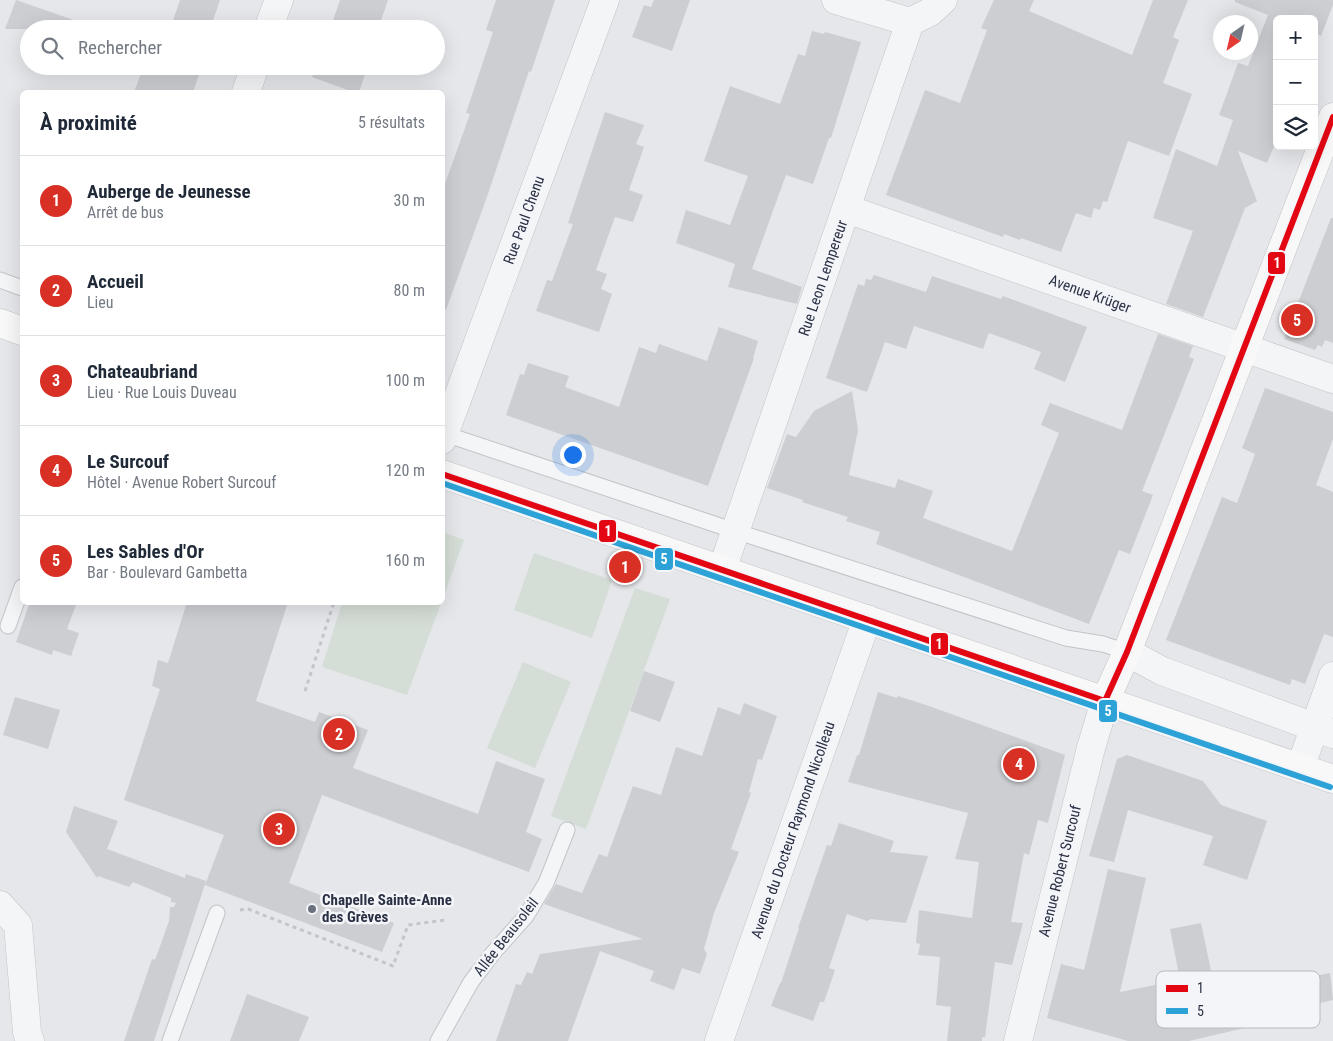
<!DOCTYPE html>
<html lang="fr">
<head>
<meta charset="utf-8">
<style>
  body { margin:0; font-family:"Roboto Condensed",sans-serif; background:#f6f6f7; color:#1f2937 }
  .controls { position:absolute; right:15px; top:15px; display:grid; overflow:hidden; border-radius:8px; box-shadow:0 5px 20px #0002 }
  .controls button { width:45px; height:45px; display:grid; place-items:center; padding:0; border:0; border-bottom:1px solid #e0e1e3; background:#fff; color:#1f2937; font:25px sans-serif }
  .compass { position:absolute; left:1213px; top:15px; width:45px; height:45px; border-radius:50%; background:#fff; box-shadow:0 5px 20px #0002; rotate:214deg }
  .you { position:absolute; left:572px; top:454px; width:18px; height:18px; margin:-12px; border:4px solid #fff; border-radius:50%; background:#1a73e8; box-shadow:0 0 0 8px #1a73e833 }
  .badge { display:grid; place-items:center; width:32px; height:32px; border-radius:50%; background:#d93025; color:#fff; font-size:16px; font-weight:700 }
  .pin { position:absolute; translate:-50% -50%; border:2px solid #fff; box-shadow:0 1px 5px #0006 }
  .list { margin:0; padding:0; list-style:none }
  h2 { display:flex; justify-content:space-between; align-items:center; height:65px; margin:0; padding:0 20px; font-size:21px }
  h2 small { font-size:16px; font-weight:400; color:#747a83 }
  .list li { display:grid; grid-template-columns:32px 1fr auto; gap:15px; align-items:center; box-sizing:border-box; height:90px; padding:0 20px; border-top:1px solid #e0e1e3 }
  .list b { display:block; font-size:19px; white-space:nowrap }
  .list p { margin:0; font-size:16px; white-space:nowrap; color:#747a83 }
  .list em { font-size:16px; font-style:normal; color:#747a83 }
  .icon { flex:none; width:28px; height:28px; fill:none; stroke:currentColor; stroke-width:2; stroke-linecap:round; stroke-linejoin:round }
  .map { position:relative; flex:none; width:1333px; height:1041px; overflow:hidden }
  .search { position:absolute; background:#fff; box-shadow:0 5px 20px #0002; left:20px; top:20px; width:425px; height:55px; display:flex; align-items:center; gap:12px; box-sizing:border-box; padding:0 18px; border-radius:28px; color:#747a83; font-size:19px }
  .panel { position:absolute; background:#fff; box-shadow:0 5px 20px #0002; left:20px; top:90px; width:425px; height:515px; border-radius:8px }
  .map>svg:first-child { display:block }
  .green { fill:#d4ddd6 }
  .building { fill:#ccced2 }
  .lines { fill:none; stroke-linecap:round; stroke-linejoin:round }
  .lane-casing { stroke:#c2c4c8; stroke-width:17 }
  .street-casing { stroke:#c2c4c8; stroke-width:29 }
  .secondary-casing { stroke:#c2c4c8; stroke-width:29 }
  .path { stroke:#c4c5ca; stroke-width:3; stroke-dasharray:4 4; stroke-linecap:butt }
  .lane { stroke:#f4f5f7; stroke-width:15 }
  .street { stroke:#f4f5f7; stroke-width:28 }
  .secondary { stroke:#f8f8f8; stroke-width:28 }
  .bus-1-casing { stroke:#f3f5f9; stroke-width:10 }
  .bus-2-casing { stroke:#f3f5f9; stroke-width:10 }
  .bus-1 { stroke:#e30613; stroke-width:6 }
  .bus-2 { stroke:#2da2d6; stroke-width:6 }
  .poi-dot { fill:#6c717e; stroke:#f3f5f9; stroke-width:2 }
  .labels { text-anchor:middle; dominant-baseline:central; stroke-width:5; stroke-linejoin:round; paint-order:stroke }
  .street-label { font-size:15px; fill:#2b3144; stroke:#f3f5f9 }
  .poi-label { font-size:15px; font-weight:bold; fill:#2b3144; stroke:#f3f5f9; text-anchor:start }
  .key { fill:#f3f5f9; stroke:#b7bac3; stroke-width:1 }
  .key-label { font-size:14px; fill:#2b3144 }
  .line-badge { stroke:#f3f5f9; stroke-width:2 }
  .badge-label { font-size:14px; text-anchor:middle; font-weight:bold; fill:#fff }
</style>
</head>
<body>
<div class="map">
<svg width="1333" height="1041" viewBox="0 0 1333 1041">
  <rect width="100%" height="100%" fill="#e5e7ea"/>
  <path class="green" d="M 443,532 L 464,540 L 443,598 L 442,532 Z
    M 534,553 L 612,580 L 592,638 L 514,610 Z
    M 635,588 L 670,599 L 586,829 L 551,816 Z
    M 342,603 L 441,603 L 407,695 L 322,667 Z
    M 523,662 L 571,682 L 535,768 L 487,748 Z"/>
  <path class="building" d="M 16,0 L 88,25 L 87,29 L 5,29 Z
    M 180,0 L 220,0 L 210,29 L 170,29 Z
    M 340,0 L 388,0 L 378,29 L 330,29 Z
    M 496,0 L 555,0 L 531,72 L 529,71 L 488,194 L 446,310 L 442,309 L 442,192 L 470,114 L 466,113 L 493,32 L 486,30 Z
    M 654,0 L 690,0 L 672,51 L 632,37 L 644,5 L 651,7 Z
    M 994,0 L 1034,0 L 1029,11 L 1132,55 L 1153,0 L 1188,0 L 1173,37 L 1179,40 L 1163,83 L 1192,94 L 1169,156 L 1128,141 L 1107,202 L 1103,201 L 1100,210 L 1094,208 L 1091,218 L 1076,213 L 1061,252 L 1021,238 L 1020,240 L 1004,234 L 1003,237 L 886,195 L 925,90 L 960,103 L 987,30 L 981,28 Z
    M 1235,0 L 1333,0 L 1333,5 L 1321,36 L 1314,33 L 1314,19 L 1277,18 L 1277,139 L 1267,163 L 1238,151 L 1257,201 L 1245,208 L 1203,317 L 1166,304 L 1193,231 L 1153,218 L 1176,149 L 1217,166 L 1233,120 L 1219,115 L 1238,63 L 1248,66 L 1268,15 L 1235,2 Z
    M 812,31 L 824,34 L 825,32 L 861,42 L 831,138 L 829,138 L 813,184 L 786,175 L 752,269 L 802,287 L 797,304 L 728,287 L 735,264 L 676,243 L 686,210 L 730,225 L 748,176 L 704,161 L 730,86 L 780,104 L 798,54 L 805,56 Z
    M 144,66 L 202,66 L 193,92 L 134,92 Z
    M 316,66 L 368,66 L 359,92 L 353,92 L 312,77 Z
    M 605,112 L 644,125 L 636,144 L 644,147 L 629,190 L 643,195 L 633,222 L 615,217 L 596,270 L 607,274 L 601,289 L 612,294 L 599,332 L 536,311 L 547,280 L 552,281 L 573,224 L 568,223 Z
    M 1331,218 L 1333,218 L 1333,343 L 1325,340 L 1322,347 L 1318,345 L 1315,350 L 1284,339 Z
    M 874,275 L 926,292 L 932,276 L 1001,299 L 1003,296 L 1087,327 L 1065,382 L 1034,369 L 1041,352 L 989,333 L 983,349 L 914,326 L 906,349 L 885,342 L 867,392 L 826,378 L 858,284 L 864,286 L 866,279 L 871,280 Z
    M 719,327 L 758,341 L 753,358 L 754,358 L 708,486 L 506,415 L 520,374 L 524,375 L 528,363 L 569,376 L 565,387 L 619,407 L 639,347 L 656,353 L 659,344 L 707,361 Z
    M 1158,334 L 1193,346 L 1189,357 L 1194,359 L 1142,491 L 1153,495 L 1130,554 L 1119,550 L 1089,624 L 876,544 L 880,532 L 846,521 L 848,517 L 802,502 L 803,500 L 767,488 L 787,434 L 796,437 L 814,411 L 852,391 L 858,430 L 849,475 L 895,488 L 898,479 L 933,491 L 923,518 L 1012,551 L 1059,433 L 1041,425 L 1050,403 L 1122,430 Z
    M 1265,388 L 1333,412 L 1333,439 L 1316,485 L 1333,492 L 1333,637 L 1324,634 L 1305,684 L 1292,679 L 1290,685 L 1166,640 L 1222,497 L 1237,503 L 1255,454 L 1242,448 Z
    M 30,602 L 77,602 L 67,629 L 79,633 L 71,656 L 53,650 L 52,655 L 16,642 Z
    M 187,602 L 288,602 L 256,701 L 315,722 L 319,712 L 368,730 L 353,768 L 478,814 L 496,761 L 545,779 L 526,832 L 542,839 L 529,872 L 322,795 L 289,883 L 394,923 L 382,952 L 205,885 L 224,835 L 124,800 L 160,689 L 152,686 L 158,660 L 168,663 Z
    M 644,671 L 675,682 L 660,722 L 630,711 Z
    M 878,692 L 897,698 L 898,696 L 929,706 L 1065,755 L 1048,823 L 1038,820 L 1029,855 L 1024,853 L 1011,922 L 1023,923 L 1012,965 L 995,962 L 985,1037 L 982,1037 L 982,1041 L 947,1041 L 951,1007 L 936,1005 L 940,957 L 918,955 L 920,944 L 916,943 L 919,910 L 972,918 L 979,862 L 955,859 L 968,813 L 848,782 L 857,755 L 859,755 Z
    M 15,697 L 60,710 L 48,749 L 3,735 Z
    M 744,703 L 777,716 L 762,760 L 758,759 L 749,792 L 751,793 L 731,849 L 739,852 L 714,913 L 704,949 L 707,954 L 700,974 L 682,968 L 674,990 L 650,981 L 654,971 L 600,951 L 568,1041 L 496,1041 L 516,984 L 521,985 L 527,972 L 532,974 L 540,954 L 643,939 L 544,904 L 556,884 L 582,893 L 599,854 L 607,857 L 633,786 L 661,795 L 676,747 L 702,756 L 718,707 L 740,715 Z
    M 1127,755 L 1203,781 L 1221,805 L 1267,821 L 1247,880 L 1203,865 L 1213,836 L 1128,810 L 1114,862 L 1089,856 L 1117,759 Z
    M 74,806 L 118,821 L 107,849 L 185,878 L 186,874 L 206,881 L 154,1041 L 124,1041 L 152,959 L 155,960 L 169,921 L 170,907 L 174,907 L 176,903 L 171,902 L 171,898 L 133,882 L 129,887 L 98,876 L 97,878 L 66,832 Z
    M 839,823 L 894,841 L 890,852 L 928,856 L 906,923 L 871,919 L 867,921 L 847,914 L 829,968 L 835,970 L 824,1002 L 820,1002 L 813,1021 L 771,1006 L 780,983 L 781,983 L 799,928 L 798,928 L 827,845 L 831,846 Z
    M 1108,869 L 1146,878 L 1120,992 L 1180,980 L 1170,929 L 1201,923 L 1214,985 L 1252,977 L 1255,988 L 1330,973 L 1333,1000 L 1288,1010 L 1289,1017 L 1283,1026 L 1270,1027 L 1266,1023 L 1189,1041 L 1128,1041 L 1047,1018 L 1061,964 L 1084,970 Z
    M 247,994 L 309,1017 L 299,1041 L 230,1041 Z"/>
  <g class="lines">
    <g class="lane-casing">
      <path id="lane" d="M 0,280 L 22,288
        M 442,433 L 735,531 L 1066,638 L 1103,644 L 1127,652
        M 8,626 L 22,587
        M 170,1041 L 217,913
        M 438,1041 L 471,982 L 493,953 L 526,916 L 546,883 L 567,830"/>
    </g>
    <g class="street-casing">
      <path id="street" d="M 836,0 L 910,22
        M 268,29 L 279,0
        M 246,92 L 255,66
        M 847,209 L 1333,379
        M 442,440 L 605,0
        M 722,570 L 910,22 L 930,12 L 943,0
        M 1127,652 L 1162,671 L 1333,734
        M 1300,768 L 1333,676
        M 0,905 L 18,925 L 27,1032 L 30,1041
        M 719,1041 L 867,619
        M 1018,1041 L 1091,748 L 1105,701"/>
    </g>
    <g class="secondary-casing">
      <path id="secondary" d="M 0,323 L 22,331
        M 442,474 L 1333,779
        M 1105,701 L 1127,652 L 1333,117"/>
    </g>
    <path class="path" d="M 305,691 L 334,602
      M 240,910 L 248,909 L 393,966 L 408,925 L 445,920"/>
    <use href="#lane" class="lane"/>
    <use href="#street" class="street"/>
    <use href="#secondary" class="secondary"/>
    <g class="bus-1-casing">
      <path id="bus-1" d="M 442,474 L 1105,701
        M 1105,701 L 1127,652 L 1333,117"/>
    </g>
    <g class="bus-2-casing">
      <path id="bus-2" d="M 442,483 L 1330,787"/>
    </g>
    <use href="#bus-1" class="bus-1"/>
    <use href="#bus-2" class="bus-2"/>
  </g>
  <circle class="poi-dot" cx="312" cy="909" r="5"/>
  <g class="labels">
    <g class="street-label">
      <text transform="translate(524 220) rotate(-70)">Rue Paul Chenu</text>
      <text transform="translate(823 278) rotate(-71)">Rue Leon Lempereur</text>
      <text transform="translate(1090 294) rotate(20)">Avenue Krüger</text>
      <text transform="translate(793 830) rotate(-71)">Avenue du Docteur Raymond Nicolleau</text>
      <text transform="translate(1060 871) rotate(-76)">Avenue Robert Surcouf</text>
      <text transform="translate(506 937) rotate(-52)">Allée Beausoleil</text>
    </g>
    <g class="poi-label">
      <text x="322" y="900">Chapelle Sainte-Anne<tspan x="322" dy="17">des Grèves</tspan></text>
    </g>
  </g>
  <rect x="1156" y="971" width="164" height="57" rx="8" class="key"/>
  <rect x="1166" y="985" width="22" height="7" fill="#e30613"/>
  <rect x="1166" y="1008" width="22" height="6" fill="#2da2d6"/>
  <g class="key-label">
    <text x="1197" y="993">1</text>
    <text x="1197" y="1016">5</text>
  </g>
  <g class="line-badge">
    <rect x="1267" y="251" width="19" height="24" rx="5" fill="#e30613"/>
    <rect x="598" y="519" width="19" height="24" rx="5" fill="#e30613"/>
    <rect x="654" y="547" width="20" height="24" rx="5" fill="#2da2d6"/>
    <rect x="930" y="632" width="19" height="24" rx="5" fill="#e30613"/>
    <rect x="1098" y="699" width="20" height="24" rx="5" fill="#2da2d6"/>
  </g>
  <g class="badge-label">
    <text x="1277" y="268">1</text>
    <text x="608" y="536">1</text>
    <text x="664" y="564">5</text>
    <text x="939" y="649">1</text>
    <text x="1108" y="716">5</text>
  </g>
</svg>
<div class="controls">
<button>+</button>
<button>−</button>
<button><svg class="icon" aria-label="layers" viewBox="0 0 24 24"><path d="M12 4l9 5-9 5-9-5zM3 14l9 5 9-5"/></svg></button>
</div>
<svg class="compass" viewBox="-18 -18 36 36"><path d="M0-13l5 13h-10z" fill="#e53935"/><path d="M0 13l5-13h-10z" fill="#747a83"/></svg>
<div class="you"></div>
<div class="pin badge" style="left:625px;top:567px">1</div>
<div class="pin badge" style="left:339px;top:734px">2</div>
<div class="pin badge" style="left:279px;top:829px">3</div>
<div class="pin badge" style="left:1019px;top:764px">4</div>
<div class="pin badge" style="left:1297px;top:320px">5</div>
<div class="search"><svg class="icon" aria-label="search" viewBox="0 0 24 24"><circle cx="10" cy="10" r="6"/><path d="M15 15l6 6"/></svg>Rechercher</div>
<section class="panel">
<h2>À proximité<small>5 résultats</small></h2>
<ul class="list">
<li><span class="badge">1</span><div><b>Auberge de Jeunesse</b><p>Arrêt de bus</p></div><em>30 m</em></li>
<li><span class="badge">2</span><div><b>Accueil</b><p>Lieu</p></div><em>80 m</em></li>
<li><span class="badge">3</span><div><b>Chateaubriand</b><p>Lieu · Rue Louis Duveau</p></div><em>100 m</em></li>
<li><span class="badge">4</span><div><b>Le Surcouf</b><p>Hôtel · Avenue Robert Surcouf</p></div><em>120 m</em></li>
<li><span class="badge">5</span><div><b>Les Sables d'Or</b><p>Bar · Boulevard Gambetta</p></div><em>160 m</em></li>
</ul>
</section>
</div>
</body>
</html>
